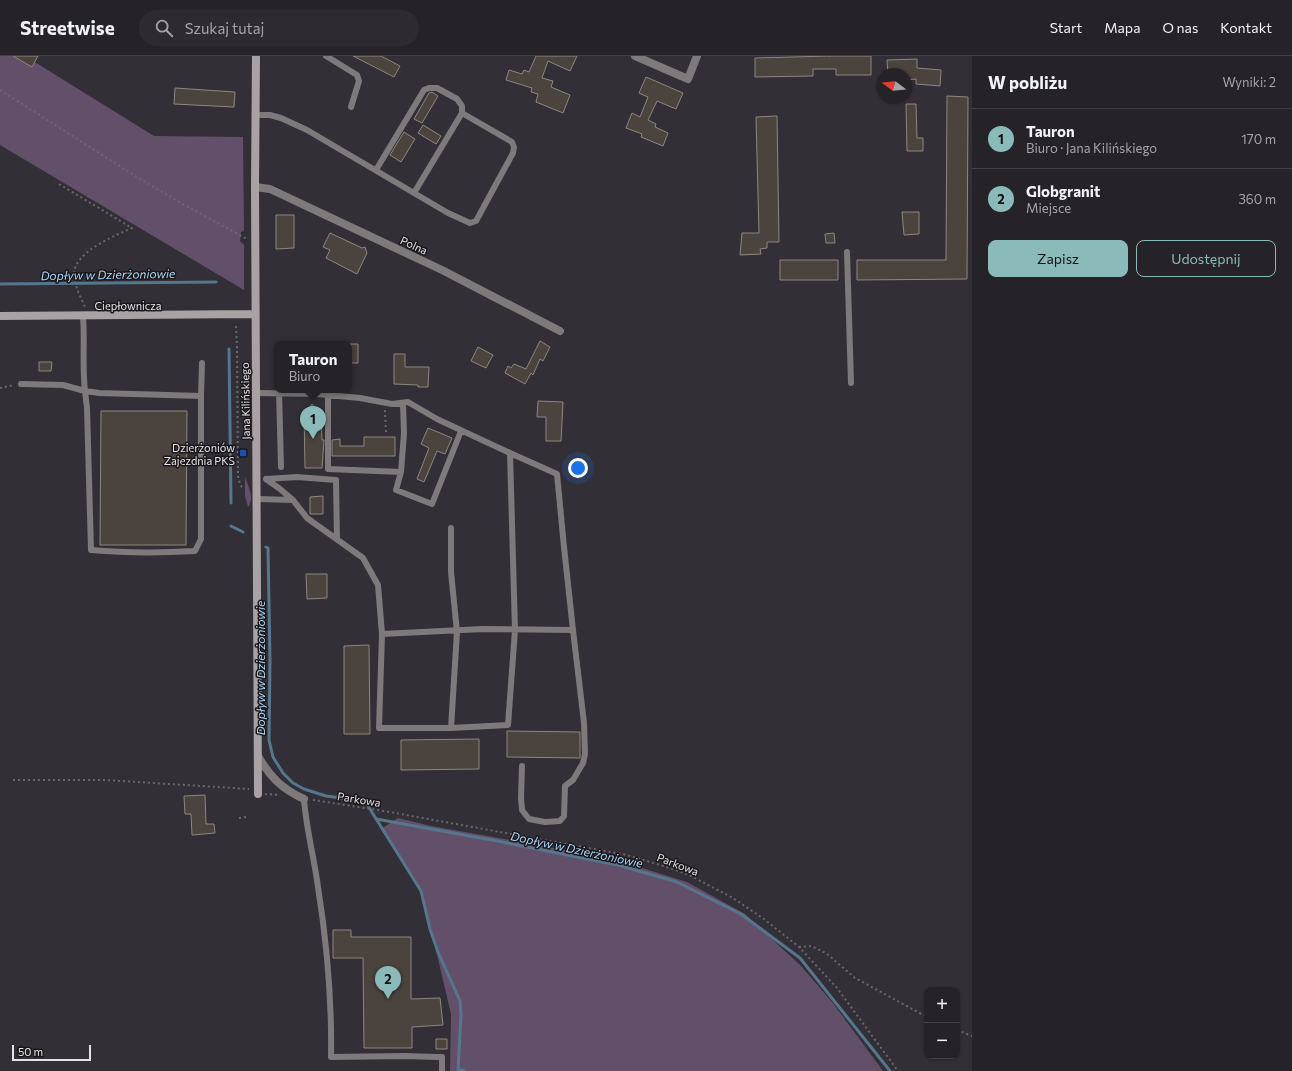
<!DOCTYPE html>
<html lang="pl">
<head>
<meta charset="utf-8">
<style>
  body { margin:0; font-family:Commissioner,sans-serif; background:#2e2b30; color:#f1f3f6 }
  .controls { position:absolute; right:12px; bottom:12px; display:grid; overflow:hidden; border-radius:8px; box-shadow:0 1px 3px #0004 }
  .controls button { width:36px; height:36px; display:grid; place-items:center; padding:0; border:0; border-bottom:1px solid #424045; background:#262328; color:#f1f3f6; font:20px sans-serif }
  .compass { position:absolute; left:876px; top:12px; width:36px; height:36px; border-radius:50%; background:#262328; box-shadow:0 1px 3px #0004; rotate:286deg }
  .scale { position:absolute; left:12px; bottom:10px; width:79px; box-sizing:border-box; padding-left:4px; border:2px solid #e6e3e7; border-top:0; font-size:11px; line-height:14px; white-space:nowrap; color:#e6e3e7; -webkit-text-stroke:3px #1a181b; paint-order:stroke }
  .you { position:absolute; left:578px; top:412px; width:14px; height:14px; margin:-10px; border:3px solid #fff; border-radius:50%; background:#1a73e8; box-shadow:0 0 0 6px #1a73e833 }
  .badge { display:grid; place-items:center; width:26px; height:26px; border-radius:50%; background:#8bbbb9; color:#111; font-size:13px; font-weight:700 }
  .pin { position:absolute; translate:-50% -33px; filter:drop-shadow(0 1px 2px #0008) }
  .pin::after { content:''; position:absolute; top:21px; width:14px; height:12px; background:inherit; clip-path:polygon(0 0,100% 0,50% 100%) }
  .popup { position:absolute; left:274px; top:285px; width:78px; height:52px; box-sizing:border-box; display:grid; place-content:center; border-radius:8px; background:#262328; filter:drop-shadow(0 1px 3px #0005); font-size:13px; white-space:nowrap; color:#a4a4a8 }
  .popup b { font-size:15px; color:#f1f3f6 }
  .popup::after { content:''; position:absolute; left:50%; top:100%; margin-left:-8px; border:8px solid transparent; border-top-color:#262328 }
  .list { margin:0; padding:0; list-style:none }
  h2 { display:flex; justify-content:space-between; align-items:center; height:52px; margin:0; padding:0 16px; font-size:17px }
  h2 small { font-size:13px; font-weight:400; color:#a4a4a8 }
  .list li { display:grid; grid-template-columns:26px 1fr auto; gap:12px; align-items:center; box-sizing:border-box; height:60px; padding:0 16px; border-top:1px solid #424045 }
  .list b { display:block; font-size:15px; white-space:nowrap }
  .list p { margin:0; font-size:13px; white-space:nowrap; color:#a4a4a8 }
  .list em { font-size:13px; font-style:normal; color:#a4a4a8 }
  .actions { display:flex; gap:8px; padding:12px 16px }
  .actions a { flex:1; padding:9px 0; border:1px solid #8bbbb9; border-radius:8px; text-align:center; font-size:14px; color:#8bbbb9 }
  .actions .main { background:#8bbbb9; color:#111 }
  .icon { flex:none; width:22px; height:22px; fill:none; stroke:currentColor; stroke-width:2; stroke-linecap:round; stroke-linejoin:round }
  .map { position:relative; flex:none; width:972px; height:1015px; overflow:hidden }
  header { display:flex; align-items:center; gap:24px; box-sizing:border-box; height:56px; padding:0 20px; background:#262328; border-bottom:1px solid #424045 }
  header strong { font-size:19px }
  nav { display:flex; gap:22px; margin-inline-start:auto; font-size:14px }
  .search { width:280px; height:36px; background:#2e2b30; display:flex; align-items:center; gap:10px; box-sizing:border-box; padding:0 14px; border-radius:22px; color:#a4a4a8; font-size:15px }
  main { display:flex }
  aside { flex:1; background:#262328 }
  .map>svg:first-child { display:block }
  .green { fill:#62506b }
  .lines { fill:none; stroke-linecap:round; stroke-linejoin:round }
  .stream { stroke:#56768e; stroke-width:3 }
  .building { fill:#4b433e; stroke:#8e8680 }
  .path { stroke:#6a676d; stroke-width:2; stroke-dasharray:2 3; stroke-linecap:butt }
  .lane { stroke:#7e797a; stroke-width:6 }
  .street { stroke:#7e797a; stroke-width:8 }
  .secondary { stroke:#a9a2a4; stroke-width:8 }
  .transit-dot { fill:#1a4fb4; stroke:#1a181b; stroke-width:1.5 }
  .labels { text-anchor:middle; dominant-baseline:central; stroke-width:3; stroke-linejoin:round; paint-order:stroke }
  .street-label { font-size:11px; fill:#e6e3e7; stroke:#1a181b }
  .poi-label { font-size:11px; fill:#e6e3e7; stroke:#1a181b; text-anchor:end }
  .water-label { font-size:12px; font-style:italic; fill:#abd7f9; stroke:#1a181b }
</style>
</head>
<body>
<header>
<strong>Streetwise</strong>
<div class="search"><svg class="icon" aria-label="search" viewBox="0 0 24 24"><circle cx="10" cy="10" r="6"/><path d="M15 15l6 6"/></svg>Szukaj tutaj</div>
<nav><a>Start</a><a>Mapa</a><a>O nas</a><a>Kontakt</a></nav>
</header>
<main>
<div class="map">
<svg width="972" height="1015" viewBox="0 0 972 1015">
  <rect width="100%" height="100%" fill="#332f36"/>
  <path class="green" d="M 0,0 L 25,0 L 154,80 L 243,81 L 244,175 L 241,176 L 240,185 L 244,189 L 244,234 L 0,89 Z
    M 245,421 C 248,430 255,442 248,451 L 245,440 Z
    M 398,762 L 431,770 L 571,795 L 626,807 L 687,826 L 745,858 L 801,910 L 833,947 L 883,1015 L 450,1015 L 451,958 L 422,835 L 381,773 Z"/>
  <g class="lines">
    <path class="stream" d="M 0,228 L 216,226
      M 229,293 L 231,447
      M 231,470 L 243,476
      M 266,491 L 268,492 L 270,604 L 269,684 L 273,701 L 283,717 L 293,727 L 304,733 L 326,740 L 365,745 L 421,835 L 430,873 L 438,896 L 460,945 L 461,959 L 458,1015
      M 376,763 L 492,784 L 618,809 L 677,826 L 741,858 L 800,902 L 890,1015
      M 458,1013 L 465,1015"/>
  </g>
  <path class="building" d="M 13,0 L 38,0 L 32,11 Z
    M 353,0 L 381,0 L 400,10 L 394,21 Z
    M 536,0 L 577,0 L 570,15 L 548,5 L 542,22 L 553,25 L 551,31 L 570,39 L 563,57 L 536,46 L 538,38 L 531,36 L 532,32 L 506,24 L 509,14 L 522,18 L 524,14 L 529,16 Z
    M 829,0 L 871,0 L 871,19 L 836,19 L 836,13 L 813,13 L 813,20 L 755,21 L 755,2 L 830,0 Z
    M 917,3 L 917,12 L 941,14 L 940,30 L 916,28 L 916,23 L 906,24 L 906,18 L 888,18 L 887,4 Z
    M 646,21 L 683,37 L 676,53 L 657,45 L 648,64 L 656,68 L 655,71 L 668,77 L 663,90 L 641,81 L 642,78 L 626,72 L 632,57 L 640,61 L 648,41 L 639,37 Z
    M 175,32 L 235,36 L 234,51 L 174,48 Z
    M 432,36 L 438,40 L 422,67 L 414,63 L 429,37 Z
    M 947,40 L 968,41 L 967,223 L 857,224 L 857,204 L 946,204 Z
    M 906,48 L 916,48 L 917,82 L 923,82 L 923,95 L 907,95 Z
    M 777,60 L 779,186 L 767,186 L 767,192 L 760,193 L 761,198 L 740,199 L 742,177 L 759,177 L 756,61 Z
    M 423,69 L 441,80 L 436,88 L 418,77 Z
    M 404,76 L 415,83 L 401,106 L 390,99 Z
    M 902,156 L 919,156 L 919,178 L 904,179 Z
    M 276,159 L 294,159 L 294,192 L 276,193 Z
    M 330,177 L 362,192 L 365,191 L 367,197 L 357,218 L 326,202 L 330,194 L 323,191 Z
    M 834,177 L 835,187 L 826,187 L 825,178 Z
    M 780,204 L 838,204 L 838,224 L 780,224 Z
    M 540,285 L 550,291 L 543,305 L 540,303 L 533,319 L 531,317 L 525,328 L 505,317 L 508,310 L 511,312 L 514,308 L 526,313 Z
    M 349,288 L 358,288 L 358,307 L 349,307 Z
    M 478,291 L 493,299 L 486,312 L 471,305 Z
    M 394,298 L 405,298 L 405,311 L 429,311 L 428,331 L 418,331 L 418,329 L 394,328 Z
    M 39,306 L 52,306 L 51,315 L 39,315 Z
    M 538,345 L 563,346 L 561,385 L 546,385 L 546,361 L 537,361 Z
    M 312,348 L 318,355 L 321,355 L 322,384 L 324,384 L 322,412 L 305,412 L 304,355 L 307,355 Z
    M 101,355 L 187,355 L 186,489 L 100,489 Z
    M 428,372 L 452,382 L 445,398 L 437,395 L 424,426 L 417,423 L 429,392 L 421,388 Z
    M 364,381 L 395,381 L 395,400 L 332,400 L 332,384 L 340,383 L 340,390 L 364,390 Z
    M 323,440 L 323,458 L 310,458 L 310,441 Z
    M 306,518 L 327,518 L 327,542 L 307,543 Z
    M 369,589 L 370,678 L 344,678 L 344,590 Z
    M 507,675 L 580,676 L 580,702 L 507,701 Z
    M 479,683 L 479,713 L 401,714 L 401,684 Z
    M 205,739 L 206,768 L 214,768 L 215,777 L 192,779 L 191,758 L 185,758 L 184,740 Z
    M 333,874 L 351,874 L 351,881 L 411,881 L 411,943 L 440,942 L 443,969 L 412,971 L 412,992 L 364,992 L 363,902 L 333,902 Z
    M 436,983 L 447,983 L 447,993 L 436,993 Z"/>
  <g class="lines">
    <path class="path" d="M 0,34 L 137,121 L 181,147 L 247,183
      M 59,128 L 132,172 C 114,180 77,195 74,216 C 73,228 81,241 85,251
      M 236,270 L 237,290 L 238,420 L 240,428 L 243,433
      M 0,332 L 14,329
      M 384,355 L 385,355 L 386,376
      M 13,724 L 105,724 L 249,733
      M 265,738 L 279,739
      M 313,744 L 384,755 L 627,799 L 670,812 L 689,819 L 733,842 L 764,863 L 799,891 L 837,932 L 898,1015
      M 239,762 L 246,761
      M 799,891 L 811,890 L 826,897 L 855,922 L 927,961
      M 957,974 L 972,980"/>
    <path class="lane" d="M 326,0 L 357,19 L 359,25 L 351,51
      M 255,59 L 270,59 L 281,62 L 307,74 L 448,157 L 470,167 L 476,165 L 513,97 L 514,91 L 512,86 L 462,57 L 462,50 L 457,43 L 437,32 L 429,32 L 424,34 L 376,114
      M 414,137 L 462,57
      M 847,196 L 851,327
      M 21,328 L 63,329 L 85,335 C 82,310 85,285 83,260
      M 279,334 L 281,411
      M 257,337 L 317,338 L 360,342 L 392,348 L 408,346 L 437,363 L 510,397
      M 328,339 L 328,413 L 401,416 L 404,377 L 403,348
      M 201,340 L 201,483 L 195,495 C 160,497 125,497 91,494 L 87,352 L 85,335 L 99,337 L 201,340 L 202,307
      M 401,416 L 396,434 L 432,448 L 461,375
      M 266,423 L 297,421 L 336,424 L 337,483
      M 266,423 L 280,433 L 293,444
      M 257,443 L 293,444 L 307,462 L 363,502 L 378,529 L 382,578 L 482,573 L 573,574 L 584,667 L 585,698 L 583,707 L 573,724 L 565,730 L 564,760 L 560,765 L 545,766 L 529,763 L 522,754 L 521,742 L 522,710
      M 451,472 L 451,516 L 457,576 L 451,672
      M 382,578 L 379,672 L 451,672 L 508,669 L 515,574 L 510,397 L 557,418 L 564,491 L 573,574
      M 304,743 C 306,772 314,801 318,831 C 327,888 332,944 331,1001 L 405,1000 L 437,1001 L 442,1001 L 442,1015"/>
    <path class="street" d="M 635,0 L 688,23 L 697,0
      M 255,131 L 270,133 L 442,214 L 560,275
      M 258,700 C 270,721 282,733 304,743"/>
    <path class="secondary" d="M 256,0 L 255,131 L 258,738
      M 0,260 L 255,258"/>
  </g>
  <rect class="transit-dot" x="239" y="393" width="8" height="8" rx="2"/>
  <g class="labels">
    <g class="street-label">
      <text transform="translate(414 189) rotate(25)">Polna</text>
      <text x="128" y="249">Ciepłownicza</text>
      <text transform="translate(245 345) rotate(-91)">Jana Kilińskiego</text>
      <text transform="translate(359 743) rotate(9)">Parkowa</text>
      <text transform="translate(678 808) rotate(21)">Parkowa</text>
    </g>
    <g class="poi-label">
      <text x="235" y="391">Dzierżoniów<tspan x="235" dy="13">Zajezdnia PKS</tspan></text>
    </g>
    <g class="water-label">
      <text transform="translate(108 218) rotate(-1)">Dopływ w Dzierżoniowie</text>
      <text transform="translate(260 612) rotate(-90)">Dopływ w Dzierżoniowie</text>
      <text transform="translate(577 793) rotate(12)">Dopływ w Dzierżoniowie</text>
    </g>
  </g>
</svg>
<div class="controls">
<button>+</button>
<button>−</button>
</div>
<svg class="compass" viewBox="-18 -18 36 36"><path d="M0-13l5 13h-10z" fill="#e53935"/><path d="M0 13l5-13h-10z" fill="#a4a4a8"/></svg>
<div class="scale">50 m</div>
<div class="you"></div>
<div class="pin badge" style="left:313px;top:383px">1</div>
<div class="popup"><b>Tauron</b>Biuro</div>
<div class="pin badge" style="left:388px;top:943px">2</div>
</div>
<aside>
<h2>W pobliżu<small>Wyniki: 2</small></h2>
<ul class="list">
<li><span class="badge">1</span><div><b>Tauron</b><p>Biuro · Jana Kilińskiego</p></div><em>170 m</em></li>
<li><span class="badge">2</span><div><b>Globgranit</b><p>Miejsce</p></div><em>360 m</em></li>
</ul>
<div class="actions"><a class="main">Zapisz</a><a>Udostępnij</a></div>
</aside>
</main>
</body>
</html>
